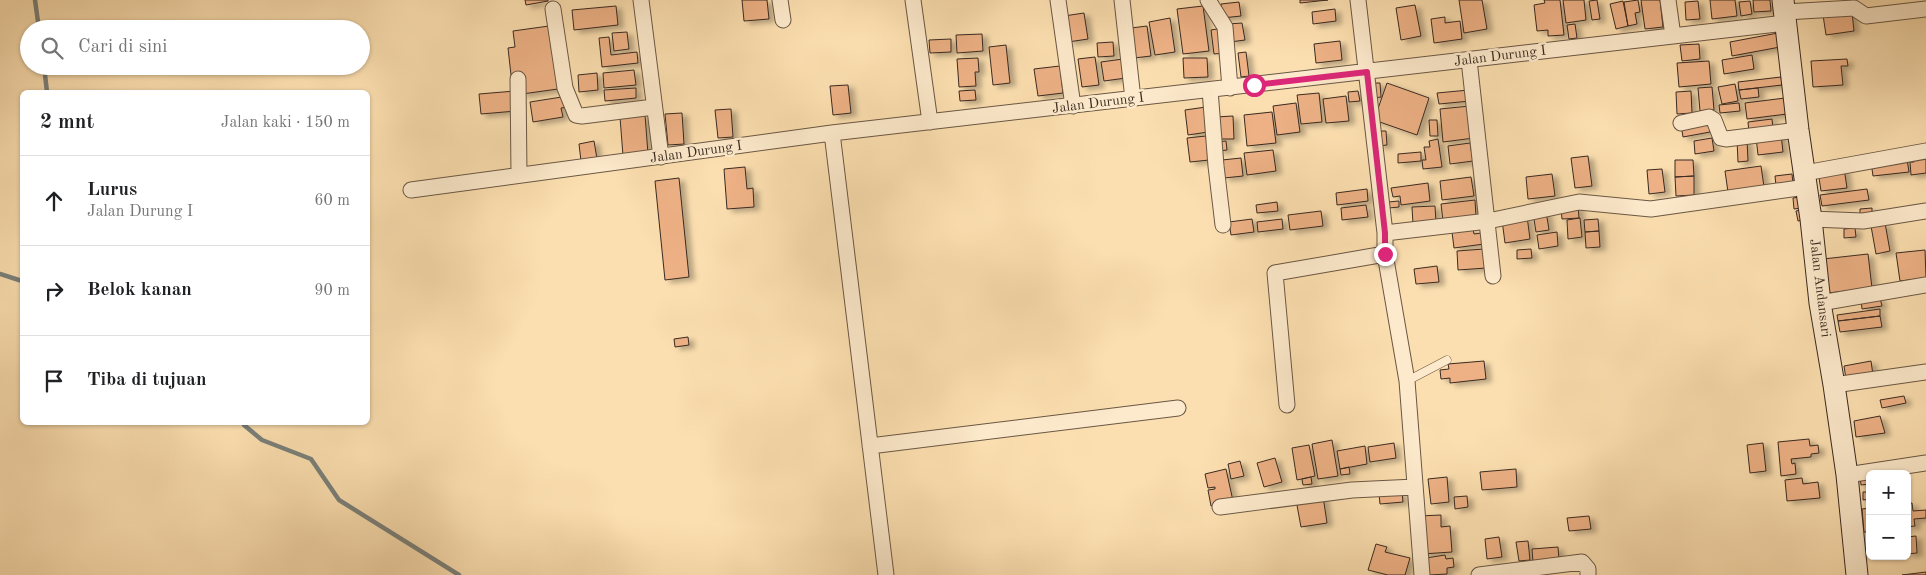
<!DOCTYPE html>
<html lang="id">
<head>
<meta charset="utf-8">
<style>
  body { margin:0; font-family:"Old Standard TT",serif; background:#f2f2f2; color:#202124 }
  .controls { position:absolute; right:15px; bottom:15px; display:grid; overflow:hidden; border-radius:8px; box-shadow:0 1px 4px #0004 }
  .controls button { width:45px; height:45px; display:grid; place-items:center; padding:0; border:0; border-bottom:1px solid #e0e0e0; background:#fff; color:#202124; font:25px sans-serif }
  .stop { position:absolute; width:15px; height:15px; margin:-11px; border:4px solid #db2777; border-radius:50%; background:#fff }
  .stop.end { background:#db2777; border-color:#fff; box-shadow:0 1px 5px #0008 }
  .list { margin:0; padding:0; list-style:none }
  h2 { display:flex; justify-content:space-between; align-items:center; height:65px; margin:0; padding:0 20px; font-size:21px }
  h2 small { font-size:16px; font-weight:400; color:#757577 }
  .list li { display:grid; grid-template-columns:32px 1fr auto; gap:15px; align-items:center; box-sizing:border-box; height:90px; padding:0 20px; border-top:1px solid #e0e0e0 }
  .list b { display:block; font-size:19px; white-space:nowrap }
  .list p { margin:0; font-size:16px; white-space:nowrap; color:#757577 }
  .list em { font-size:16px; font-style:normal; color:#757577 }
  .icon { flex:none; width:28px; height:28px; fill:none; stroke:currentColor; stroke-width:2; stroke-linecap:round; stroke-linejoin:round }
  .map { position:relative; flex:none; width:1926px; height:575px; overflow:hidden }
  .search { position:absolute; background:#fff; box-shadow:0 1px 4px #0004; left:20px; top:20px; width:350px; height:55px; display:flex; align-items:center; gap:12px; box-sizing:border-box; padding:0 18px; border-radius:28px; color:#757577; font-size:19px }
  .panel { position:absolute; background:#fff; box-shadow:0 1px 4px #0004; left:20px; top:90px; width:350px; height:335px; border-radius:8px }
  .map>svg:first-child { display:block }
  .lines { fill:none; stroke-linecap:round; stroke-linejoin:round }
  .stream { stroke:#7a807b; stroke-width:4.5 }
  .building { fill:#edb185; stroke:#3a2a20; filter:url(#shadow) }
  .lane-casing { stroke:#6a5744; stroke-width:9 }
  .street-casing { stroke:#6a5744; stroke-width:17 }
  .secondary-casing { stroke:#3a2a20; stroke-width:23 }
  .lane { stroke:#fdeacc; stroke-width:8 }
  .street { stroke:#fdeacc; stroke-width:15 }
  .secondary { stroke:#fdeacc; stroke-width:21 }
  .route { stroke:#db2777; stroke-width:6 }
  .labels { text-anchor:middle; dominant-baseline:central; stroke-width:5; stroke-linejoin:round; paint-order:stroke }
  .street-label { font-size:14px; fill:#3a2a20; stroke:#fdeacc }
</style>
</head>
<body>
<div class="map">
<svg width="1926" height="575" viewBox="0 0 1926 575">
  <defs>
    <filter id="shadow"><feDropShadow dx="5.5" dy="3" stdDeviation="2.5" flood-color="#0004"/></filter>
  </defs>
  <rect width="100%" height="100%" fill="#fcdfb0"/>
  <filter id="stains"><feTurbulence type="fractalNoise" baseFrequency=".004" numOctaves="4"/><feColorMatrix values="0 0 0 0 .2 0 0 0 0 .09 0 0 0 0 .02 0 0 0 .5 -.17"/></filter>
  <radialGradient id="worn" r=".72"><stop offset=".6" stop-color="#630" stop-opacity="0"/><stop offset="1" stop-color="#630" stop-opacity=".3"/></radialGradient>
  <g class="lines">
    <path class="stream" d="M 35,0 L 39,29
      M 44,66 L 47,92
      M 0,274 L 22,281
      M 244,422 L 244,425 L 262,440 L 311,459 L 339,500 L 459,575"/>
  </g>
  <path class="building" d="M 525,0 L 548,0 L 548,1 L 526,5 Z
    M 742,0 L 767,0 L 769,19 L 744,21 Z
    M 1300,0 L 1328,0 L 1300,3 Z
    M 1459,0 L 1482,0 L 1487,29 L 1464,33 Z
    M 1544,0 L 1560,0 L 1564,35 L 1548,36 L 1548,30 L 1537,31 L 1534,5 L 1545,3 Z
    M 1563,0 L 1584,0 L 1586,20 L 1566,23 Z
    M 1597,0 L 1600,19 L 1592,20 L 1589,1 Z
    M 1638,0 L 1640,12 L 1635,13 L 1637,24 L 1628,26 L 1624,2 Z
    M 1641,0 L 1660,0 L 1663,27 L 1645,29 Z
    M 1710,0 L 1735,0 L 1737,16 L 1712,19 Z
    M 1753,0 L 1770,0 L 1771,11 L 1754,12 Z
    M 1623,1 L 1628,26 L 1616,29 L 1610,4 Z
    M 1698,1 L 1700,19 L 1686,20 L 1685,2 Z
    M 1750,1 L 1752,14 L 1741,16 L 1739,2 Z
    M 1239,2 L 1241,16 L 1222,18 L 1221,4 Z
    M 1415,5 L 1421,36 L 1401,40 L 1396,8 Z
    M 616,6 L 618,25 L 574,30 L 572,10 Z
    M 1203,6 L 1209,51 L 1183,54 L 1177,9 Z
    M 1335,9 L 1336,21 L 1313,24 L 1312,12 Z
    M 1852,12 L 1854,31 L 1826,35 L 1823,15 Z
    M 1084,13 L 1088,39 L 1068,42 L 1064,16 Z
    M 1445,17 L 1445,23 L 1460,21 L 1462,39 L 1434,43 L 1431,19 Z
    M 1170,18 L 1175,52 L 1155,55 L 1149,22 Z
    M 1242,23 L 1245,40 L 1230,42 L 1228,24 Z
    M 1575,24 L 1577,38 L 1569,39 L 1567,25 Z
    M 549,26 L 565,88 L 522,94 L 519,74 L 511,75 L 508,48 L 515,47 L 513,31 Z
    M 1147,26 L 1151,56 L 1134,58 L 1131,28 Z
    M 1223,28 L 1225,53 L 1214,54 L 1211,30 Z
    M 627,32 L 629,49 L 614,51 L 612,33 Z
    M 1778,33 L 1780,47 L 1732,56 L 1730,42 Z
    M 982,34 L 983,51 L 957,53 L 956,35 Z
    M 609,37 L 611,55 L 637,52 L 638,63 L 602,67 L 599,38 Z
    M 951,39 L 951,52 L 930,53 L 929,40 Z
    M 1340,41 L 1342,60 L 1316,63 L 1314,44 Z
    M 1113,42 L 1114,56 L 1098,57 L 1097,43 Z
    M 1699,44 L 1700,59 L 1682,61 L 1680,45 Z
    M 1006,45 L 1010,83 L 993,85 L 989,47 Z
    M 1246,52 L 1249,76 L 1241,77 L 1238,53 Z
    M 1752,55 L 1754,69 L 1724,74 L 1722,60 Z
    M 1095,57 L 1099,85 L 1082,87 L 1078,59 Z
    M 978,58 L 979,72 L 975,72 L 976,86 L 959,87 L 957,59 Z
    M 1183,58 L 1207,58 L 1208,77 L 1184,78 Z
    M 1123,59 L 1126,78 L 1104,81 L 1101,62 Z
    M 1847,59 L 1848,66 L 1841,66 L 1843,85 L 1813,87 L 1811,61 Z
    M 1709,61 L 1711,84 L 1679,87 L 1677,63 Z
    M 1060,66 L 1063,93 L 1038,96 L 1034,69 Z
    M 634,70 L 636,85 L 604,88 L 603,73 Z
    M 597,73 L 598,90 L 579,92 L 578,75 Z
    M 1781,77 L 1782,85 L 1739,90 L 1738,82 Z
    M 1372,83 L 1380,83 L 1381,97 L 1373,98 Z
    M 1387,83 L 1429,98 L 1417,135 L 1374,120 Z
    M 1735,84 L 1738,101 L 1722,104 L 1718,87 Z
    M 848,85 L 851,113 L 833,115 L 830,86 Z
    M 1712,87 L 1714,110 L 1700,111 L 1698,88 Z
    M 636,88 L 636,98 L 605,101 L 604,90 Z
    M 1758,88 L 1759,97 L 1741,99 L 1739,90 Z
    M 975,90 L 976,100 L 960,101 L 959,91 Z
    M 1469,90 L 1470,101 L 1439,104 L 1437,93 Z
    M 515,91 L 516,111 L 481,114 L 479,94 Z
    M 1358,91 L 1360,101 L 1349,102 L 1348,92 Z
    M 1691,91 L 1692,113 L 1677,114 L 1676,92 Z
    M 1319,93 L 1322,122 L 1301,124 L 1297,95 Z
    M 568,96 L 569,107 L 561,108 L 563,117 L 533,122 L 530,102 Z
    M 1346,96 L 1349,121 L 1326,123 L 1323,99 Z
    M 1785,98 L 1787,114 L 1747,119 L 1745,103 Z
    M 1296,103 L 1300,132 L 1277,135 L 1273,106 Z
    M 1739,103 L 1740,111 L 1720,113 L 1719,105 Z
    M 1470,106 L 1474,138 L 1443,142 L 1440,109 Z
    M 1206,107 L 1208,132 L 1188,135 L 1185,110 Z
    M 731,109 L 733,137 L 718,138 L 715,110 Z
    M 1272,112 L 1276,143 L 1247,146 L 1244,115 Z
    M 682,113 L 684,144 L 668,145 L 665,114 Z
    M 645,115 L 648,154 L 623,156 L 620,117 Z
    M 1233,116 L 1234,139 L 1217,139 L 1216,117 Z
    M 1772,119 L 1773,129 L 1749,132 L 1748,122 Z
    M 1429,120 L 1437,120 L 1438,136 L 1430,136 Z
    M 1708,121 L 1710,132 L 1683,137 L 1681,125 Z
    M 1377,131 L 1386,131 L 1387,145 L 1378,146 Z
    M 1781,134 L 1783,152 L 1758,155 L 1756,137 Z
    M 1206,136 L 1209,160 L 1190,162 L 1187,138 Z
    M 1712,138 L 1714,151 L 1695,154 L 1694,141 Z
    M 1438,139 L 1442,167 L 1423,169 L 1422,160 L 1426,160 L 1424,147 L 1430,147 L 1429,141 Z
    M 1737,140 L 1747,140 L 1748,161 L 1738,162 Z
    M 594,141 L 597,159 L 581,161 L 579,144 Z
    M 1226,141 L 1227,150 L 1218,151 L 1217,142 Z
    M 1470,143 L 1473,161 L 1450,164 L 1448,146 Z
    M 1273,150 L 1276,171 L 1247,175 L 1244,153 Z
    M 1421,152 L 1421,161 L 1398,163 L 1398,154 Z
    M 1926,153 L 1926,173 L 1911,175 L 1910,162 L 1914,162 L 1913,155 Z
    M 1588,156 L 1592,186 L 1575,188 L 1571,158 Z
    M 1241,158 L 1243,176 L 1224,178 L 1222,160 Z
    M 1907,159 L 1909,172 L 1873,176 L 1871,162 Z
    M 1675,160 L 1693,160 L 1694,176 L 1675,177 Z
    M 1761,166 L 1764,187 L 1728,192 L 1725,171 Z
    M 745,167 L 747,189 L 753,188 L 754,207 L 727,209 L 724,169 Z
    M 1844,168 L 1847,188 L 1821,191 L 1818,171 Z
    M 1662,169 L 1665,192 L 1649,194 L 1647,170 Z
    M 1552,174 L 1555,196 L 1528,199 L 1526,177 Z
    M 1792,174 L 1793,184 L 1776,186 L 1775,176 Z
    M 1694,176 L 1694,195 L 1676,196 L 1675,177 Z
    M 1471,177 L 1474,196 L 1442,200 L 1440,181 Z
    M 679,178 L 689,277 L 665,280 L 655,181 Z
    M 1428,183 L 1430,201 L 1401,205 L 1400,196 L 1393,197 L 1391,188 Z
    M 1367,189 L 1368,201 L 1337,205 L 1336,193 Z
    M 1867,189 L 1869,200 L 1822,206 L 1820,195 Z
    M 1799,197 L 1801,208 L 1794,209 L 1793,198 Z
    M 1475,200 L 1476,217 L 1443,221 L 1441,204 Z
    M 1399,201 L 1399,207 L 1389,208 L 1388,202 Z
    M 1277,202 L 1278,211 L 1257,213 L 1256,205 Z
    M 1366,205 L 1368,217 L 1342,220 L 1341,208 Z
    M 1435,206 L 1436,223 L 1413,224 L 1412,207 Z
    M 1578,206 L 1579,218 L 1562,219 L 1561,207 Z
    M 1872,208 L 1872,214 L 1860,215 L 1860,209 Z
    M 1801,210 L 1803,220 L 1798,221 L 1796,211 Z
    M 1321,211 L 1323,226 L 1290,230 L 1288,215 Z
    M 1546,211 L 1549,230 L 1536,232 L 1533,213 Z
    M 1527,216 L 1530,239 L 1505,243 L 1502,220 Z
    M 1580,218 L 1582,237 L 1568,239 L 1567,220 Z
    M 1252,219 L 1254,232 L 1231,235 L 1229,222 Z
    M 1282,219 L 1283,229 L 1258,232 L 1257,222 Z
    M 1598,219 L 1599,231 L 1585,232 L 1584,220 Z
    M 1885,223 L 1890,251 L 1876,254 L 1871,226 Z
    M 1855,228 L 1856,237 L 1844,238 L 1844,229 Z
    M 1473,229 L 1474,234 L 1482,233 L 1484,244 L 1454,248 L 1452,232 Z
    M 1599,231 L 1600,247 L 1586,248 L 1585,232 Z
    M 1557,232 L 1558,246 L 1539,249 L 1537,235 Z
    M 1484,249 L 1486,268 L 1458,270 L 1457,251 Z
    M 1531,249 L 1532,258 L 1517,259 L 1517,250 Z
    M 1925,250 L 1926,278 L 1900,281 L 1896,253 Z
    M 1868,254 L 1872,288 L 1828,293 L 1823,259 Z
    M 1437,266 L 1439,282 L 1416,284 L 1414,269 Z
    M 1880,298 L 1882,306 L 1862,309 L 1861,300 Z
    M 1880,309 L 1880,316 L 1838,321 L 1837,315 Z
    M 1880,316 L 1882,327 L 1840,332 L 1838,321 Z
    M 688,337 L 689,345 L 675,347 L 674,339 Z
    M 1484,361 L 1486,379 L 1450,383 L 1450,378 L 1441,379 L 1440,370 L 1449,369 L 1448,364 Z
    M 1871,361 L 1873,375 L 1846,379 L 1844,366 Z
    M 1904,396 L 1906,403 L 1882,408 L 1880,400 Z
    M 1880,416 L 1885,433 L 1856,437 L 1854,421 Z
    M 1809,439 L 1810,446 L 1818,445 L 1819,453 L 1811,454 L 1811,457 L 1791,459 L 1792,464 L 1795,463 L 1796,474 L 1781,476 L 1778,442 Z
    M 1332,440 L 1338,476 L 1318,479 L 1312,444 Z
    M 1394,443 L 1396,458 L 1370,462 L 1368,447 Z
    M 1763,443 L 1766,471 L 1750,473 L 1747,445 Z
    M 1309,445 L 1315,476 L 1297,480 L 1292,448 Z
    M 1365,446 L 1367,464 L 1340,469 L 1337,451 Z
    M 1275,458 L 1282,482 L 1264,487 L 1257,463 Z
    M 1240,461 L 1244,476 L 1231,479 L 1228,464 Z
    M 1349,467 L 1350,474 L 1341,475 L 1340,469 Z
    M 1226,469 L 1233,501 L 1211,506 L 1208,490 L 1215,489 L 1215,487 L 1208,488 L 1205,474 Z
    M 1516,469 L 1517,487 L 1482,490 L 1480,472 Z
    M 1870,475 L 1870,484 L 1861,485 L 1860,476 Z
    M 1311,477 L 1312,484 L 1303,485 L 1302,479 Z
    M 1447,477 L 1449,502 L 1431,504 L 1428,479 Z
    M 1802,478 L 1803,484 L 1818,482 L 1820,498 L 1787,501 L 1785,480 Z
    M 1402,492 L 1403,502 L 1380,504 L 1379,494 Z
    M 1863,492 L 1870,492 L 1870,499 L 1863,500 Z
    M 1323,496 L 1327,523 L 1301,527 L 1296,500 Z
    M 1467,496 L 1468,507 L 1455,509 L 1454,497 Z
    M 1912,503 L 1913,511 L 1926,510 L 1926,518 L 1914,519 L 1915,526 L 1907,527 L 1907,504 Z
    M 1870,508 L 1870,532 L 1864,532 L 1862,509 Z
    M 1441,515 L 1441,527 L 1450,526 L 1452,552 L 1422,554 L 1419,516 Z
    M 1589,516 L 1591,529 L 1569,531 L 1567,518 Z
    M 1916,536 L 1917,553 L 1907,554 L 1907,537 Z
    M 1499,537 L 1502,557 L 1487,559 L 1485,539 Z
    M 1528,541 L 1530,560 L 1519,561 L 1516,542 Z
    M 1376,544 L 1387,547 L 1385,552 L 1410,558 L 1405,575 L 1388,575 L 1368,570 Z
    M 1558,547 L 1559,560 L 1533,562 L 1532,549 Z
    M 1445,555 L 1446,559 L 1453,558 L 1454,567 L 1447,568 L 1447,574 L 1429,575 L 1426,558 Z
    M 1926,572 L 1926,575 L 1902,575 Z"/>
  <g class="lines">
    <g class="lane-casing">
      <path id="lane" d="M 1407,381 L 1447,360"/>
    </g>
    <g class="street-casing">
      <path id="street" d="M 641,0 L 661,157
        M 780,0 L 783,20
        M 913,0 L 930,122
        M 1058,0 L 1073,106
        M 1122,0 L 1133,99
        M 1208,0 L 1225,27 L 1230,88
        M 1358,0 L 1385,233 L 1385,254 L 1407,381 L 1422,575
        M 1668,0 L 1673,36
        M 553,9 L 565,88 L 576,115 L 582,116 L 654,107
        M 1785,12 L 1854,8 L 1866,16 L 1926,9
        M 1469,60 L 1493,276
        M 518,79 L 519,175
        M 1210,90 L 1216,166 L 1223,225
        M 1681,123 L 1709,117 L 1714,120 L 1721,138 L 1726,139 L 1798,130
        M 832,133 L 886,575
        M 1805,173 L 1926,151
        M 411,190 L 832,133 L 1785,23
        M 1811,219 L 1863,221 L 1926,211
        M 1385,233 L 1488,221 L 1579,202 L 1651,209 L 1806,187
        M 1820,303 L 1926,285
        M 1834,385 L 1926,372
        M 1287,405 L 1275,273 L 1385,254
        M 870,446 L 1178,408
        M 1847,475 L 1926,463
        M 1220,507 L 1352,490 L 1415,487
        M 1479,575 L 1582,562 L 1588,569 L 1588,575"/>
    </g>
    <g class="secondary-casing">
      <path id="secondary" d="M 1783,0 L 1798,130 L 1811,219 L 1820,303 L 1834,385 L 1847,475 L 1857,575"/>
    </g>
    <use href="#lane" class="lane"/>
    <use href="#street" class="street"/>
    <use href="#secondary" class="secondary"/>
  </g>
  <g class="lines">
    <path class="route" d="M 1254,85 L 1367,72 L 1385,233 L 1385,254"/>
  </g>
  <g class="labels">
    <g class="street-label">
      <text transform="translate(1500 56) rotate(-7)">Jalan Durung I</text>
      <text transform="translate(1098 103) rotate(-7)">Jalan Durung I</text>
      <text transform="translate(696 152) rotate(-8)">Jalan Durung I</text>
      <text transform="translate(1820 288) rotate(83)">Jalan Andansari</text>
    </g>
  </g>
  <rect width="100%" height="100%" filter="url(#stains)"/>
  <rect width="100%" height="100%" fill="url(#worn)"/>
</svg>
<div class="controls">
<button>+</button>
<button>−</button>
</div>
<div class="stop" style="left:1254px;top:85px"></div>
<div class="stop end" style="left:1385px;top:254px"></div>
<div class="search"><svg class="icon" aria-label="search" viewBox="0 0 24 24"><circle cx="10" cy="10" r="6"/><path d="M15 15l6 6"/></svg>Cari di sini</div>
<section class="panel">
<h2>2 mnt<small>Jalan kaki · 150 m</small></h2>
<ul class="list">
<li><svg class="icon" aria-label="ahead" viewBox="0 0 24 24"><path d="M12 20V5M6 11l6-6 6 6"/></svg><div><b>Lurus</b><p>Jalan Durung I</p></div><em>60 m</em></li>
<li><svg class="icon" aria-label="right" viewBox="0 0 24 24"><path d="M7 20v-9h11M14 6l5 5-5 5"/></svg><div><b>Belok kanan</b></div><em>90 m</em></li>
<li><svg class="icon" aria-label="arrive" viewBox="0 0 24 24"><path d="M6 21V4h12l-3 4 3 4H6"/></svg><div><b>Tiba di tujuan</b></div></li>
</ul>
</section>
</div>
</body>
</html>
